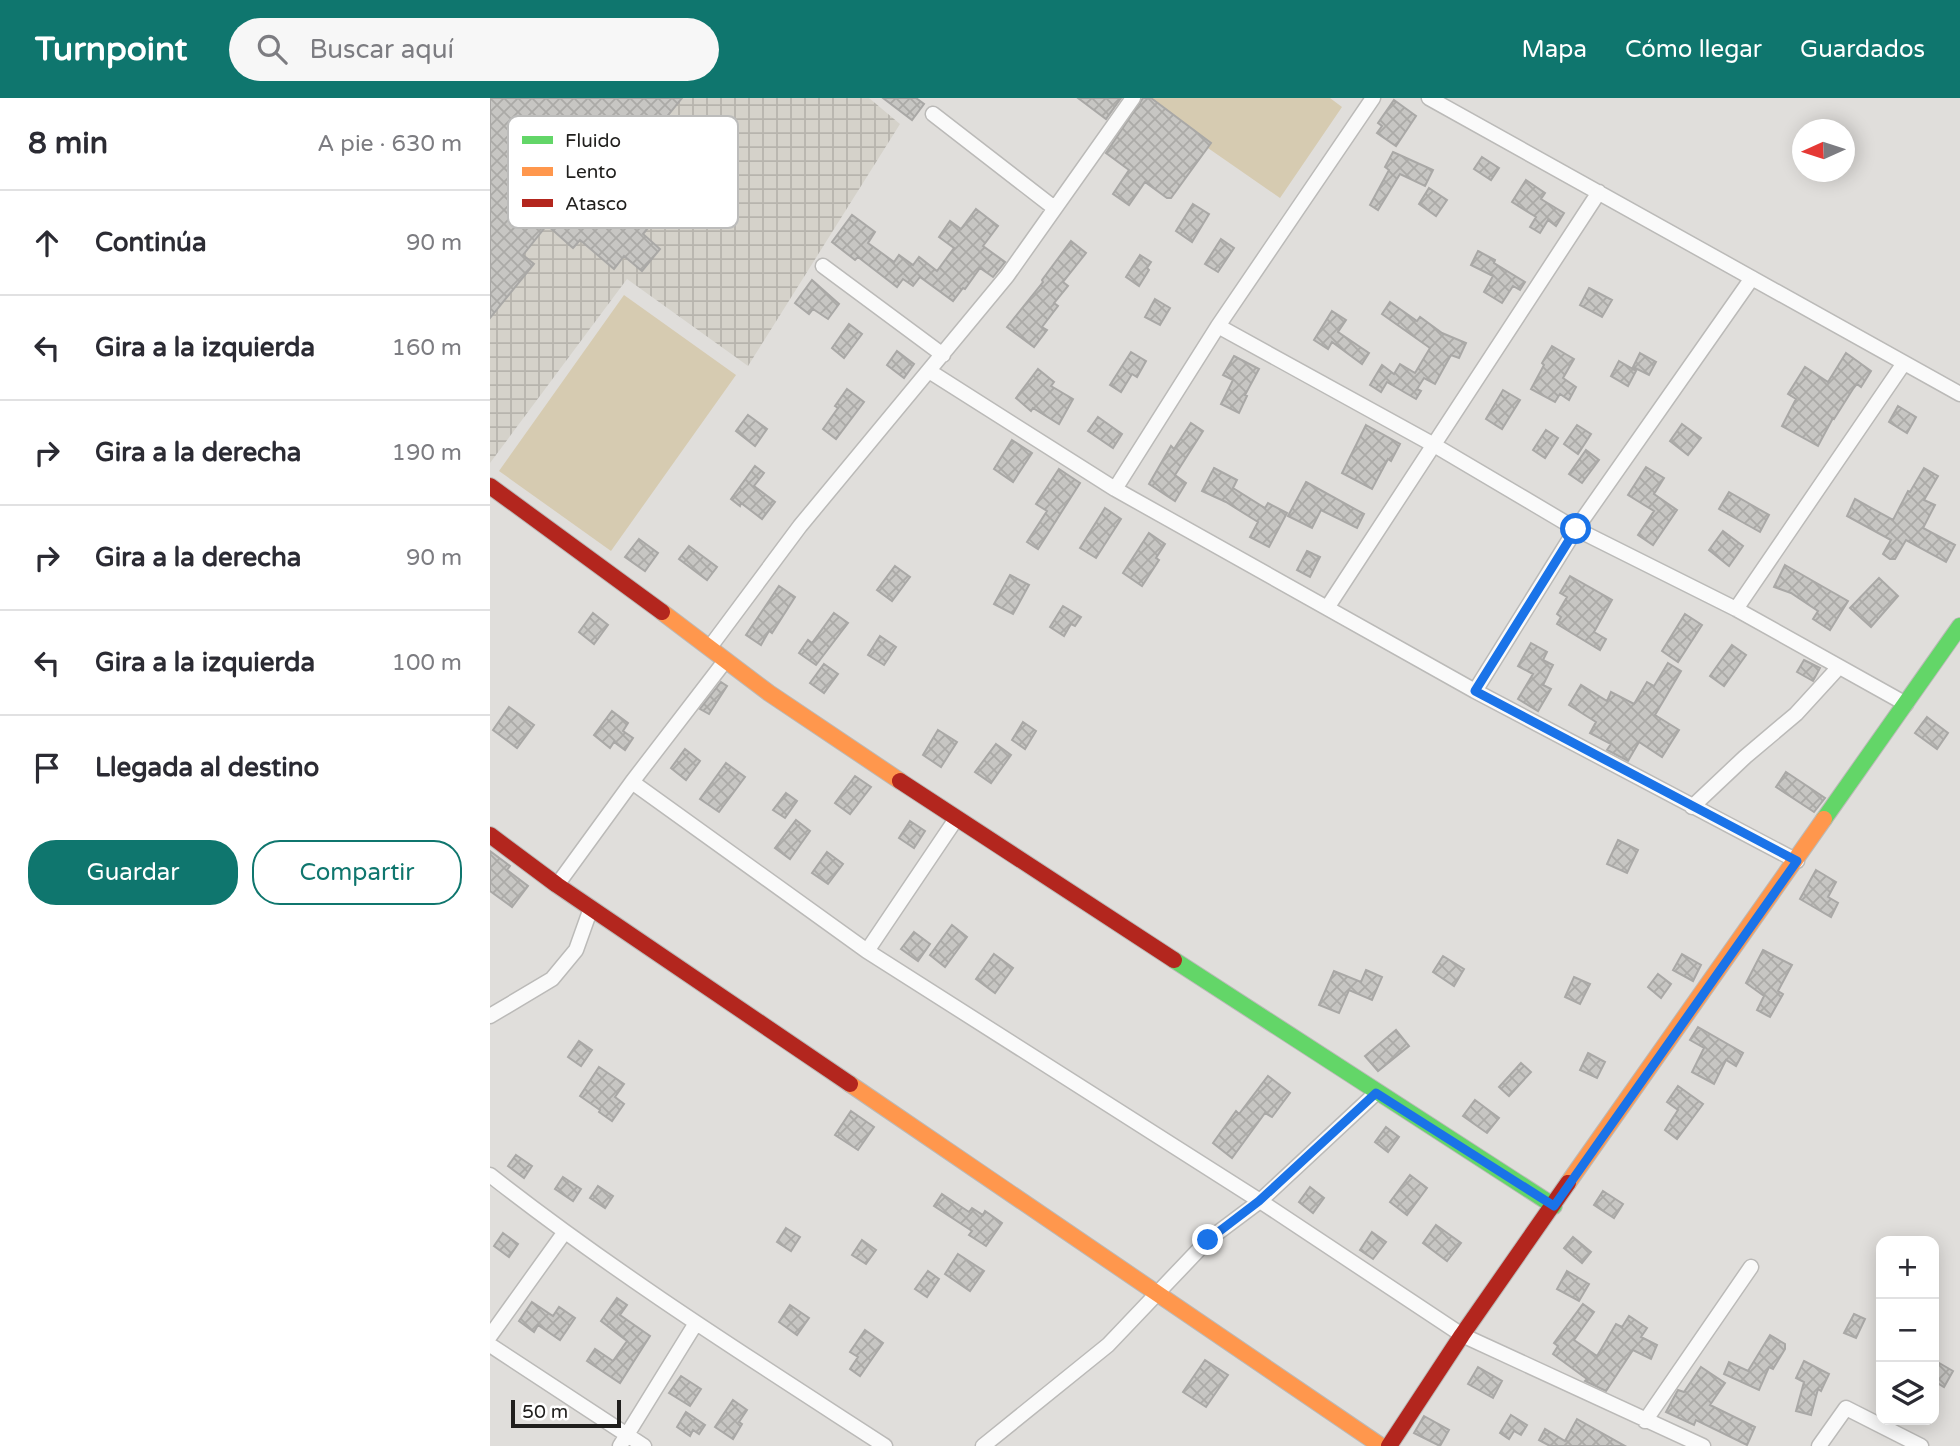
<!DOCTYPE html>
<html lang="es">
<head>
<meta charset="utf-8">
<style>
  body { margin:0; font-family:"Varela Round",sans-serif; background:#f7f7f7; color:#2b2b33 }
  .controls { position:absolute; right:21px; bottom:21px; display:grid; overflow:hidden; border-radius:14px; box-shadow:0 4px 18px #0003 }
  .controls button { width:63px; height:63px; display:grid; place-items:center; padding:0; border:0; border-bottom:2px solid #e1e1e2; background:#fff; color:#2b2b33; font:35px sans-serif }
  .compass { position:absolute; left:1302px; top:21px; width:63px; height:63px; border-radius:50%; background:#fff; box-shadow:0 4px 18px #0003; rotate:267deg }
  .scale { position:absolute; left:21px; bottom:18px; width:110px; box-sizing:border-box; padding-left:7px; border:4px solid #201f1d; border-top:0; font-size:19px; line-height:24px; white-space:nowrap; color:#201f1d; -webkit-text-stroke:5px #fff; paint-order:stroke }
  .stop { position:absolute; width:21px; height:21px; margin:-16px; border:5px solid #1a73e8; border-radius:50%; background:#fff }
  .stop.end { background:#1a73e8; border-color:#fff; box-shadow:0 2px 7px #0008 }
  .list { margin:0; padding:0; list-style:none }
  h2 { display:flex; justify-content:space-between; align-items:center; height:91px; margin:0; padding:0 28px; font-size:30px }
  h2 small { font-size:23px; font-weight:400; color:#7c7c81 }
  .list li { display:grid; grid-template-columns:46px 1fr auto; gap:21px; align-items:center; box-sizing:border-box; height:105px; padding:0 28px; border-top:2px solid #e1e1e2 }
  .list b { display:block; font-size:26px; white-space:nowrap }
  .list em { font-size:23px; font-style:normal; color:#7c7c81 }
  .actions { display:flex; gap:14px; padding:21px 28px }
  .actions a { flex:1; padding:16px 0; border:2px solid #0f766e; border-radius:28px; text-align:center; font-size:24px; color:#0f766e }
  .actions .main { background:#0f766e; color:#fff }
  .icon { flex:none; width:38px; height:38px; fill:none; stroke:currentColor; stroke-width:2; stroke-linecap:round; stroke-linejoin:round }
  .map { position:relative; flex:none; width:1470px; height:1348px; overflow:hidden }
  header { display:flex; align-items:center; gap:42px; box-sizing:border-box; height:98px; padding:0 35px; background:#0f766e; color:#fff }
  header strong { font-size:33px }
  nav { display:flex; gap:38px; margin-inline-start:auto; font-size:24px }
  .search { width:490px; height:63px; background:#f7f7f7; display:flex; align-items:center; gap:18px; box-sizing:border-box; padding:0 24px; border-radius:38px; color:#7c7c81; font-size:26px }
  main { display:flex }
  aside { flex:1; background:#fff }
  .map>svg:first-child { display:block }
  .industrial { fill:url(#industrial-grid) }
  .garden { fill:#d6cbb1 }
  .building { fill:url(#building-cross-hatch); stroke:#a9a8a6; stroke-width:2 }
  .lines { fill:none; stroke-linecap:round; stroke-linejoin:round }
  .street-casing { stroke:#bbbab8; stroke-width:17 }
  .fast-casing { stroke:#bbbab8; stroke-width:18 }
  .slow-casing { stroke:#bbbab8; stroke-width:18 }
  .jam-casing { stroke:#bbbab8; stroke-width:18 }
  .street { stroke:#fafafa; stroke-width:14 }
  .fast { stroke:#63d668; stroke-width:16 }
  .slow { stroke:#ff974d; stroke-width:16 }
  .jam { stroke:#b3261e; stroke-width:16 }
  .route { stroke:#1a73e8; stroke-width:9 }
  .key { fill:#fff; stroke:#bcbcbb; stroke-width:2 }
  .key-label { font-size:19px; fill:#201f1d }
</style>
</head>
<body>
<header>
<strong>Turnpoint</strong>
<div class="search"><svg class="icon" aria-label="search" viewBox="0 0 24 24"><circle cx="10" cy="10" r="6"/><path d="M15 15l6 6"/></svg>Buscar aquí</div>
<nav><a>Mapa</a><a>Cómo llegar</a><a>Guardados</a></nav>
</header>
<main>
<aside>
<h2>8 min<small>A pie · 630 m</small></h2>
<ul class="list">
<li><svg class="icon" aria-label="ahead" viewBox="0 0 24 24"><path d="M12 20V5M6 11l6-6 6 6"/></svg><div><b>Continúa</b></div><em>90 m</em></li>
<li><svg class="icon" aria-label="left" viewBox="0 0 24 24"><path d="M17 20v-9H6M10 6l-5 5 5 5"/></svg><div><b>Gira a la izquierda</b></div><em>160 m</em></li>
<li><svg class="icon" aria-label="right" viewBox="0 0 24 24"><path d="M7 20v-9h11M14 6l5 5-5 5"/></svg><div><b>Gira a la derecha</b></div><em>190 m</em></li>
<li><svg class="icon" aria-label="right" viewBox="0 0 24 24"><path d="M7 20v-9h11M14 6l5 5-5 5"/></svg><div><b>Gira a la derecha</b></div><em>90 m</em></li>
<li><svg class="icon" aria-label="left" viewBox="0 0 24 24"><path d="M17 20v-9H6M10 6l-5 5 5 5"/></svg><div><b>Gira a la izquierda</b></div><em>100 m</em></li>
<li><svg class="icon" aria-label="arrive" viewBox="0 0 24 24"><path d="M6 21V4h12l-3 4 3 4H6"/></svg><div><b>Llegada al destino</b></div></li>
</ul>
<div class="actions"><a class="main">Guardar</a><a>Compartir</a></div>
</aside>
<div class="map">
<svg width="1470" height="1348" viewBox="0 0 1470 1348">
  <defs>
    <pattern id="industrial-grid" width="8" height="8" patternUnits="userSpaceOnUse" patternTransform="scale(1.75)"><rect width="8" height="8" fill="#d5d2ca"/><path d="M0 4h8M4 0v8" fill="none" stroke="#b7b4ad"/></pattern>
    <pattern id="building-cross-hatch" width="8" height="8" patternUnits="userSpaceOnUse" patternTransform="scale(1.75)"><rect width="8" height="8" fill="#c7c6c3"/><path d="M0 0l8 8M0 8l8-8" fill="none" stroke="#abaaa7"/></pattern>
  </defs>
  <rect width="100%" height="100%" fill="#e0dedb"/>
  <path class="industrial" d="M 0,0 L 379,0 L 410,26 L 258,268 L 137,181 L 0,365 Z"/>
  <path class="garden" d="M 661,0 L 840,0 L 852,9 L 790,100 L 656,7 Z
    M 134,197 L 246,277 L 121,453 L 9,373 Z"/>
  <path class="building" d="M 0,0 L 192,0 L 140,64 L 162,82 L 172,70 L 187,82 L 174,98 L 180,103 L 153,136 L 170,151 L 152,173 L 134,158 L 124,171 L 90,142 L 83,150 L 57,127 L 33,157 L 44,166 L 0,220 Z
    M 393,0 L 426,0 L 434,6 L 422,22 Z
    M 588,0 L 631,0 L 616,21 Z
    M 653,0 L 661,0 L 721,45 L 681,100 L 677,100 L 655,84 L 639,107 L 623,96 L 639,72 L 616,55 Z
    M 904,2 L 926,18 L 906,48 L 887,35 L 892,28 L 888,25 Z
    M 903,54 L 943,72 L 935,88 L 910,76 L 888,112 L 880,107 L 899,72 L 895,69 Z
    M 992,59 L 1009,70 L 1001,82 L 984,71 Z
    M 1036,82 L 1055,95 L 1051,101 L 1074,115 L 1066,128 L 1058,122 L 1050,135 L 1040,129 L 1046,119 L 1022,104 Z
    M 939,90 L 957,102 L 946,118 L 929,106 Z
    M 703,106 L 719,116 L 702,144 L 686,133 Z
    M 486,111 L 508,128 L 493,148 L 515,164 L 503,179 L 490,170 L 475,191 L 473,190 L 463,203 L 430,179 L 423,188 L 413,181 L 407,189 L 368,159 L 365,162 L 342,144 L 362,117 L 385,134 L 378,145 L 404,164 L 409,157 L 423,167 L 429,159 L 447,173 L 464,150 L 449,139 L 460,123 L 471,131 Z
    M 731,141 L 744,150 L 728,174 L 715,166 Z
    M 581,143 L 596,155 L 573,184 L 578,188 L 564,205 L 568,208 L 552,229 L 557,232 L 544,249 L 517,229 L 553,184 L 552,182 Z
    M 988,153 L 1005,162 L 1004,165 L 1035,184 L 1030,192 L 1023,188 L 1012,205 L 994,194 L 1003,178 L 981,167 Z
    M 650,157 L 661,164 L 657,170 L 659,172 L 649,188 L 636,179 Z
    M 322,182 L 349,206 L 338,221 L 323,211 L 319,216 L 305,205 Z
    M 1099,190 L 1122,202 L 1112,219 L 1090,207 Z
    M 665,201 L 680,210 L 670,227 L 655,219 Z
    M 900,204 L 927,223 L 930,219 L 952,235 L 976,245 L 969,260 L 961,257 L 945,286 L 934,280 L 927,291 L 931,293 L 926,301 L 897,284 L 891,294 L 880,287 L 892,267 L 904,276 L 910,266 L 925,275 L 940,250 L 892,216 Z
    M 842,213 L 856,222 L 848,234 L 879,255 L 872,266 L 842,244 L 838,251 L 824,242 Z
    M 359,226 L 372,236 L 354,260 L 342,250 Z
    M 1062,248 L 1084,261 L 1073,280 L 1086,289 L 1079,302 L 1070,296 L 1065,304 L 1041,291 L 1054,267 L 1052,265 Z
    M 407,253 L 424,266 L 414,280 L 397,267 Z
    M 641,254 L 656,263 L 647,279 L 642,276 L 631,294 L 620,287 Z
    M 1150,255 L 1166,264 L 1159,277 L 1143,269 Z
    M 1356,255 L 1381,273 L 1371,289 L 1367,286 L 1363,291 L 1344,321 L 1343,320 L 1328,348 L 1292,328 L 1306,301 L 1298,296 L 1315,269 L 1338,284 Z
    M 744,258 L 769,271 L 755,297 L 757,298 L 749,315 L 731,306 L 743,282 L 733,277 Z
    M 1129,263 L 1146,273 L 1138,288 L 1121,278 Z
    M 548,271 L 564,284 L 561,288 L 583,301 L 569,326 L 543,310 L 541,313 L 526,300 Z
    M 357,291 L 374,304 L 346,341 L 333,331 L 348,310 L 345,308 Z
    M 1013,292 L 1030,302 L 1012,331 L 996,321 Z
    M 1408,308 L 1426,319 L 1417,335 L 1399,324 Z
    M 258,317 L 277,331 L 265,348 L 246,333 Z
    M 608,319 L 632,336 L 623,350 L 598,333 Z
    M 701,325 L 713,333 L 685,377 L 696,385 L 685,403 L 659,386 L 681,348 L 684,351 Z
    M 1192,326 L 1211,340 L 1198,357 L 1180,343 Z
    M 876,327 L 910,346 L 901,363 L 898,361 L 882,391 L 852,375 Z
    M 1087,327 L 1101,336 L 1088,356 L 1074,346 Z
    M 1056,332 L 1068,340 L 1055,360 L 1043,352 Z
    M 522,342 L 542,355 L 523,384 L 504,371 Z
    M 1096,352 L 1109,362 L 1092,385 L 1079,376 Z
    M 265,368 L 274,375 L 264,388 L 285,404 L 272,421 L 251,405 L 250,408 L 241,401 Z
    M 1156,369 L 1174,380 L 1164,396 L 1187,412 L 1163,447 L 1148,437 L 1164,413 L 1138,397 Z
    M 724,370 L 747,382 L 743,390 L 775,410 L 778,405 L 797,415 L 779,449 L 760,439 L 768,424 L 736,404 L 712,393 Z
    M 1434,370 L 1448,378 L 1434,402 L 1445,407 L 1433,430 L 1465,447 L 1456,464 L 1416,442 L 1405,461 L 1400,461 L 1393,456 L 1401,442 L 1357,418 L 1365,401 L 1403,422 L 1418,393 L 1420,394 Z
    M 569,371 L 590,385 L 548,451 L 537,444 L 557,413 L 546,406 Z
    M 816,384 L 874,416 L 867,430 L 831,412 L 822,430 L 798,418 Z
    M 1239,394 L 1279,417 L 1270,434 L 1229,411 Z
    M 615,410 L 631,421 L 606,460 L 590,450 Z
    M 1233,433 L 1253,448 L 1239,468 L 1219,452 Z
    M 659,435 L 675,446 L 666,460 L 669,462 L 652,488 L 633,475 Z
    M 149,441 L 168,455 L 155,473 L 135,459 Z
    M 199,448 L 227,469 L 217,482 L 189,461 Z
    M 817,453 L 830,459 L 820,479 L 807,472 Z
    M 1295,467 L 1358,503 L 1340,532 L 1323,521 L 1328,513 L 1301,495 L 1284,489 Z
    M 405,468 L 420,479 L 402,503 L 387,492 Z
    M 520,477 L 539,487 L 523,516 L 504,506 Z
    M 1080,478 L 1122,502 L 1104,534 L 1116,541 L 1110,552 L 1067,526 L 1071,519 L 1067,516 L 1077,499 L 1070,495 Z
    M 1389,480 L 1408,498 L 1381,529 L 1360,510 Z
    M 289,488 L 305,499 L 282,535 L 279,533 L 271,547 L 256,537 Z
    M 573,508 L 591,519 L 585,528 L 581,526 L 574,538 L 560,529 Z
    M 103,515 L 118,527 L 104,546 L 89,534 Z
    M 344,515 L 358,525 L 326,567 L 309,555 L 318,542 L 322,545 Z
    M 1195,516 L 1212,527 L 1188,564 L 1172,553 Z
    M 390,538 L 406,549 L 394,567 L 378,557 Z
    M 1041,545 L 1057,554 L 1053,562 L 1063,567 L 1053,587 L 1061,591 L 1048,613 L 1028,601 L 1043,576 L 1028,568 Z
    M 1242,547 L 1256,557 L 1234,588 L 1220,578 Z
    M 1314,562 L 1330,570 L 1323,583 L 1307,574 Z
    M 1178,565 L 1191,573 L 1165,617 L 1189,632 L 1172,659 L 1149,644 L 1138,663 L 1117,652 L 1121,646 L 1100,635 L 1106,624 L 1079,607 L 1091,587 L 1117,603 L 1121,594 L 1144,606 L 1157,584 L 1164,588 Z
    M 334,566 L 348,576 L 334,595 L 320,585 Z
    M 231,584 L 237,588 L 219,616 L 210,611 Z
    M 19,609 L 44,627 L 27,650 L 3,632 Z
    M 122,613 L 138,625 L 133,633 L 143,640 L 135,652 L 124,644 L 120,650 L 104,637 Z
    M 1437,619 L 1458,635 L 1447,651 L 1425,635 Z
    M 533,624 L 546,633 L 535,651 L 522,642 Z
    M 448,632 L 467,644 L 451,669 L 433,657 Z
    M 506,646 L 521,657 L 501,685 L 485,674 Z
    M 195,651 L 210,663 L 196,682 L 181,670 Z
    M 236,665 L 255,679 L 229,714 L 210,701 Z
    M 1296,674 L 1335,700 L 1324,714 L 1286,689 Z
    M 365,678 L 381,689 L 360,716 L 345,705 Z
    M 296,695 L 307,703 L 295,720 L 283,712 Z
    M 306,722 L 320,733 L 300,761 L 285,750 Z
    M 420,723 L 435,733 L 424,750 L 409,740 Z
    M 1128,742 L 1148,752 L 1137,775 L 1117,766 Z
    M 0,753 L 20,768 L 17,772 L 38,788 L 22,809 L 0,793 Z
    M 337,754 L 353,766 L 338,786 L 322,775 Z
    M 1326,772 L 1346,784 L 1338,799 L 1348,805 L 1341,819 L 1310,801 Z
    M 462,827 L 477,839 L 455,869 L 440,857 Z
    M 424,834 L 440,846 L 428,863 L 411,851 Z
    M 1273,852 L 1302,867 L 1288,893 L 1293,896 L 1280,919 L 1267,912 L 1274,898 L 1256,885 Z
    M 504,856 L 523,870 L 505,895 L 486,881 Z
    M 1192,856 L 1211,867 L 1203,883 L 1183,872 Z
    M 953,858 L 974,871 L 964,888 L 943,874 Z
    M 876,872 L 892,879 L 882,902 L 859,892 L 849,915 L 829,907 L 844,873 L 871,884 Z
    M 1168,876 L 1181,886 L 1171,900 L 1158,889 Z
    M 1084,879 L 1100,886 L 1090,906 L 1075,899 Z
    M 1208,929 L 1253,955 L 1246,968 L 1236,962 L 1224,986 L 1202,974 L 1214,950 L 1200,942 Z
    M 906,932 L 919,948 L 888,973 L 875,958 Z
    M 89,943 L 102,952 L 91,968 L 78,959 Z
    M 1098,955 L 1115,964 L 1107,980 L 1090,972 Z
    M 1031,965 L 1041,974 L 1019,998 L 1009,989 Z
    M 109,969 L 134,986 L 125,999 L 134,1006 L 122,1023 L 109,1014 L 110,1012 L 90,998 Z
    M 778,978 L 800,995 L 782,1019 L 775,1015 L 742,1060 L 723,1045 L 746,1013 L 749,1016 Z
    M 1188,988 L 1213,1006 L 1187,1041 L 1175,1032 L 1188,1012 L 1177,1004 Z
    M 985,1002 L 1009,1020 L 997,1035 L 973,1018 Z
    M 361,1013 L 384,1029 L 368,1052 L 345,1037 Z
    M 896,1029 L 909,1039 L 898,1054 L 885,1044 Z
    M 26,1057 L 42,1068 L 34,1080 L 18,1068 Z
    M 920,1077 L 937,1090 L 917,1117 L 900,1104 Z
    M 73,1079 L 91,1091 L 83,1103 L 65,1091 Z
    M 108,1088 L 123,1098 L 115,1110 L 100,1100 Z
    M 820,1089 L 834,1100 L 823,1115 L 809,1104 Z
    M 1113,1093 L 1133,1106 L 1124,1120 L 1104,1107 Z
    M 452,1096 L 479,1114 L 482,1110 L 493,1117 L 495,1113 L 512,1125 L 496,1148 L 479,1137 L 482,1133 L 444,1108 Z
    M 946,1127 L 971,1145 L 957,1163 L 933,1145 Z
    M 296,1130 L 310,1139 L 301,1153 L 287,1144 Z
    M 882,1134 L 896,1144 L 883,1161 L 870,1152 Z
    M 13,1135 L 28,1146 L 19,1159 L 4,1148 Z
    M 1083,1139 L 1101,1154 L 1092,1165 L 1074,1150 Z
    M 372,1142 L 386,1152 L 376,1166 L 362,1157 Z
    M 468,1156 L 494,1173 L 480,1193 L 455,1176 Z
    M 438,1173 L 449,1181 L 437,1199 L 425,1191 Z
    M 1077,1173 L 1099,1186 L 1089,1203 L 1067,1191 Z
    M 127,1200 L 137,1207 L 130,1217 L 160,1238 L 130,1285 L 97,1263 L 105,1251 L 123,1263 L 137,1243 L 111,1223 Z
    M 42,1204 L 63,1218 L 69,1209 L 85,1220 L 70,1242 L 48,1227 L 44,1234 L 29,1223 Z
    M 1093,1206 L 1104,1214 L 1084,1242 L 1107,1258 L 1126,1226 L 1132,1229 L 1139,1218 L 1157,1230 L 1151,1239 L 1167,1247 L 1161,1261 L 1143,1252 L 1116,1293 L 1095,1283 L 1097,1281 L 1063,1256 L 1068,1248 L 1064,1245 Z
    M 300,1207 L 319,1220 L 307,1237 L 289,1224 Z
    M 1364,1216 L 1375,1221 L 1366,1240 L 1354,1235 Z
    M 375,1232 L 393,1245 L 370,1278 L 360,1271 L 368,1259 L 360,1254 Z
    M 1280,1237 L 1295,1246 L 1295,1251 L 1283,1271 L 1279,1269 L 1269,1292 L 1234,1276 L 1239,1264 L 1258,1273 Z
    M 715,1262 L 738,1277 L 716,1309 L 693,1294 Z
    M 1444,1262 L 1463,1273 L 1454,1289 L 1444,1283 Z
    M 1314,1263 L 1339,1276 L 1331,1293 L 1328,1291 L 1321,1317 L 1306,1313 L 1314,1284 L 1306,1280 Z
    M 988,1269 L 1012,1283 L 1003,1300 L 978,1286 Z
    M 1211,1269 L 1235,1285 L 1220,1307 L 1265,1329 L 1257,1347 L 1206,1322 L 1204,1327 L 1176,1314 L 1188,1292 L 1194,1294 Z
    M 191,1278 L 211,1291 L 200,1308 L 179,1295 Z
    M 243,1302 L 257,1312 L 249,1324 L 252,1326 L 243,1341 L 225,1329 Z
    M 196,1314 L 215,1327 L 209,1336 L 203,1332 L 200,1338 L 187,1329 Z
    M 1021,1317 L 1037,1327 L 1031,1337 L 1024,1333 L 1019,1341 L 1010,1335 Z
    M 934,1318 L 959,1332 L 950,1348 L 924,1335 Z
    M 1087,1321 L 1135,1348 L 1060,1348 L 1049,1342 L 1055,1331 L 1075,1343 Z"/>
  <g class="lines">
    <g class="street-casing">
      <path id="street" d="M 939,0 L 1470,296
        M 443,16 L 563,109
        M 333,168 L 453,257
        M 728,228 L 944,347 L 1086,431 L 1246,511 L 1416,606
        M 439,273 L 625,391 L 985,593 L 1307,763
        M 625,391 L 728,228 L 883,0
        M 837,510 L 1109,94
        M 1246,511 L 1414,265
        M 220,549 L 310,428 L 517,178 L 643,0
        M 985,593 L 1086,431 L 1262,180
        M 142,684 L 377,853 L 770,1103 L 972,1237 L 1213,1348
        M 1202,709 L 1255,659 L 1306,616 L 1349,569
        M 67,787 L 142,684 L 235,563
        M 377,853 L 466,721
        M 0,918 L 62,881 L 86,852 L 101,810
        M 0,1077 C 126,1176 261,1261 395,1348
        M 0,1238 L 74,1135
        M 0,1247 L 154,1348
        M 1155,1323 L 1261,1169
        M 130,1348 L 206,1225
        M 493,1348 L 618,1247 L 718,1142 L 770,1103 L 886,995
        M 1329,1348 L 1356,1310 L 1431,1348"/>
    </g>
    <g class="fast-casing">
      <path id="fast" d="M 1334,721 L 1470,528
        M 684,862 L 1064,1108"/>
    </g>
    <g class="slow-casing">
      <path id="slow" d="M 172,514 L 279,595 L 410,683
        M 360,986 L 891,1348
        M 1078,1085 L 1334,721"/>
    </g>
    <g class="jam-casing">
      <path id="jam" d="M 0,388 L 172,514
        M 410,683 L 684,862
        M 0,737 L 67,787 L 360,986
        M 899,1348 L 972,1237 L 1078,1085"/>
    </g>
    <use href="#street" class="street"/>
    <use href="#fast" class="fast"/>
    <use href="#slow" class="slow"/>
    <use href="#jam" class="jam"/>
  </g>
  <g class="lines">
    <path class="route" d="M 718,1142 L 769,1103 L 886,995 L 1064,1108 L 1307,763 L 985,593 L 1086,431"/>
  </g>
  <rect x="18" y="18" width="230" height="112" rx="10" class="key"/>
  <rect x="32" y="38" width="31" height="8" fill="#63d668"/>
  <rect x="32" y="69" width="31" height="9" fill="#ff974d"/>
  <rect x="32" y="101" width="31" height="8" fill="#b3261e"/>
  <g class="key-label">
    <text x="75" y="49">Fluido</text>
    <text x="75" y="80">Lento</text>
    <text x="75" y="112">Atasco</text>
  </g>
</svg>
<div class="controls">
<button>+</button>
<button>−</button>
<button><svg class="icon" aria-label="layers" viewBox="0 0 24 24"><path d="M12 4l9 5-9 5-9-5zM3 14l9 5 9-5"/></svg></button>
</div>
<svg class="compass" viewBox="-18 -18 36 36"><path d="M0-13l5 13h-10z" fill="#e53935"/><path d="M0 13l5-13h-10z" fill="#7c7c81"/></svg>
<div class="scale">50 m</div>
<div class="stop" style="left:1086px;top:431px"></div>
<div class="stop end" style="left:718px;top:1142px"></div>
</div>
</main>
</body>
</html>
